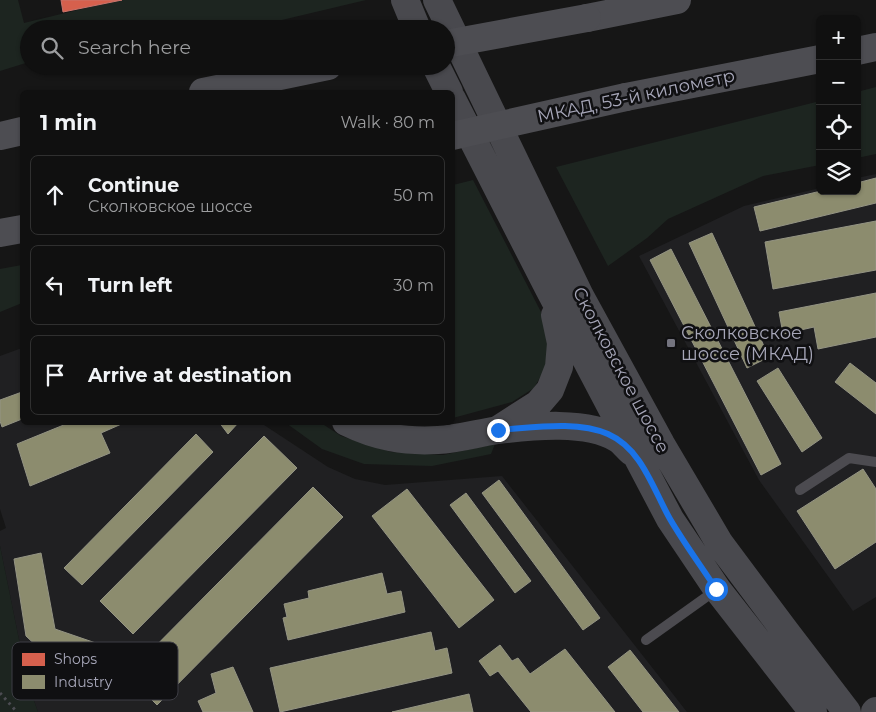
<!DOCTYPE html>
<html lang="en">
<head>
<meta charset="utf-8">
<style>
  body { margin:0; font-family:Montserrat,sans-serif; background:#1e1e1e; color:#f1f3f6 }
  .controls { position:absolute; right:15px; top:15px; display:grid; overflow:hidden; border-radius:8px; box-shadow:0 1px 4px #0004 }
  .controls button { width:45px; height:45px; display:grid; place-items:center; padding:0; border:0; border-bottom:1px solid #303030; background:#101010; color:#f1f3f6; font:25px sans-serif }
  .stop { position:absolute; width:15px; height:15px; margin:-11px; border:4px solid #1a73e8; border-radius:50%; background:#fff }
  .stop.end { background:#1a73e8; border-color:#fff; box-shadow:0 1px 5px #0008 }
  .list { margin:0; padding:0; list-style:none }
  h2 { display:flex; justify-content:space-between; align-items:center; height:65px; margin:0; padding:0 20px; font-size:21px }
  h2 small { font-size:16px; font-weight:400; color:#9c9d9f }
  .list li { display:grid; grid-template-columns:32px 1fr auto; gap:15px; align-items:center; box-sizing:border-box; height:80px; margin:0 10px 10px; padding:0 10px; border:1px solid #303030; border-radius:8px }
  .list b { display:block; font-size:19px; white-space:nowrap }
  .list p { margin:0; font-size:16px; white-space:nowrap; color:#9c9d9f }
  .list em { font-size:16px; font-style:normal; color:#9c9d9f }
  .icon { flex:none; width:28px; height:28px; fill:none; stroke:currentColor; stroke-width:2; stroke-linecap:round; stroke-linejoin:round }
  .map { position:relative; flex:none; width:876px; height:712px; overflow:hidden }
  .search { position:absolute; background:#101010; box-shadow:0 1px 4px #0004; left:20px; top:20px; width:435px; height:55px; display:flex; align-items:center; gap:12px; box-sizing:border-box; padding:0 18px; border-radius:28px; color:#9c9d9f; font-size:19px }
  .panel { position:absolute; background:#101010; box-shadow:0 1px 4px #0004; left:20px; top:90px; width:435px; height:335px; border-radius:8px }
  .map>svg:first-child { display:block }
  .built { fill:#202022 }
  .green { fill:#1d2520 }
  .shops { fill:#d6604d; stroke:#c8756d }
  .industry { fill:#8c8c6e; stroke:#949484 }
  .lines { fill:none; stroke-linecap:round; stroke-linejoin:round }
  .path { stroke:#4c4c52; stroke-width:3; stroke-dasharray:2.5 4; stroke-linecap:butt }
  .service { stroke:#4c4b50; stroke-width:10 }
  .secondary { stroke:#49494e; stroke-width:28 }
  .trunk { stroke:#4d4d52; stroke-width:28 }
  .trunk-bridge { stroke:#4d4d52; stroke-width:28 }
  .route { stroke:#1a73e8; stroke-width:6 }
  .poi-dot { fill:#74747f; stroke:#101012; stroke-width:2 }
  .labels { text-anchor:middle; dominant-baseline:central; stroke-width:5; stroke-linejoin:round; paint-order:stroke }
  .street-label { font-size:18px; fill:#a6a6b8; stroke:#101012 }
  .poi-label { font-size:18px; fill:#a6a6b8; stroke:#101012; text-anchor:start }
  .key { fill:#101012; stroke:#3d3d44; stroke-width:1 }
  .key-label { font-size:14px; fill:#a6a6b8 }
</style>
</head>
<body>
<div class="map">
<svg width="876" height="712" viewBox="0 0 876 712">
  <rect width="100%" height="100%" fill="#161616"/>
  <path class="built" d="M 876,174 L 876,597 L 853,611 L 759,480 L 639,256 L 744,206 L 820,188 L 820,191 L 857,191 L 857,178 Z
    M 22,348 L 22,422 L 261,423 L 328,467 L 355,479 L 385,485 L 502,476 L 687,712 L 38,712 L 28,684 L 0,546 L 0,531 L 6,528 L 0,509 L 0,356 Z"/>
  <path class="green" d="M 0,0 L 18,0 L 24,23 L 119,0 L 366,0 L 265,24 L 226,29 L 29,29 L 29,62 L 0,71 Z
    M 876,87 L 876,154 L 857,158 L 857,92 Z
    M 820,101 L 820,165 L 763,176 L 668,219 L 647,238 L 608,266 L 556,167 Z
    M 473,180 L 541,312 L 549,340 L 549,357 L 542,374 L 534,388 L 512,402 L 453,418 L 453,185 Z
    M 22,265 L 22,303 L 0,312 L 0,269 Z
    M 286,423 L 321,423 L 341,436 L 391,452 L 443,455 L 495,444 L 491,454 L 432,466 L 364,464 L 322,449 Z
    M 0,546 L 28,684 L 38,712 L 0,712 Z"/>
  <path class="shops" d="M 61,0 L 122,0 L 63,12 Z"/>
  <path class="industry" d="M 876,178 L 876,203 L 760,231 L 754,207 L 821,191 L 857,191 L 857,183 Z
    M 876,221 L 876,270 L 773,289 L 765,242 Z
    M 712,233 L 769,357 L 747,368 L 689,243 Z
    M 671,249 L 781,464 L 761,475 L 650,260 Z
    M 876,293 L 876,337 L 818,349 L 814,327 L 783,334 L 779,312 Z
    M 850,363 L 876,383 L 876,414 L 835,382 Z
    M 778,368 L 822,438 L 802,452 L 757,381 Z
    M 22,392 L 22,419 L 2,427 L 0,421 L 0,400 Z
    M 71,422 L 126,422 L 101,433 L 110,453 L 30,486 L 17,444 Z
    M 219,422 L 239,422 L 228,434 Z
    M 196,434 L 213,452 L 82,585 L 64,568 Z
    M 264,436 L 297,468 L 133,634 L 100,601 Z
    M 863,469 L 876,489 L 876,542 L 835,569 L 797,511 Z
    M 499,480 L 600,618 L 583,630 L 482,493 Z
    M 313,487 L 343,517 L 157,705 L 127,675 Z
    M 407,489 L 494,600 L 459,628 L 372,516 Z
    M 466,493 L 531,581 L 515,593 L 450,505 Z
    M 41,553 L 55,629 L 119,651 L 105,691 L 86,687 L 92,665 L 43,652 L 26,636 L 14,559 Z
    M 382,573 L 387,594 L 401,591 L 405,612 L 288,640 L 283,618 L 287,617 L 284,604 L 309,598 L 308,591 Z
    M 431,632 L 435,651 L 447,648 L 452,673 L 280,712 L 270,668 Z
    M 500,645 L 512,661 L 518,658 L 530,674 L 565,649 L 615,712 L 531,712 L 498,671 L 490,676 L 479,661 Z
    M 630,650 L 679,712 L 643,712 L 608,667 Z
    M 233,667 L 253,712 L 203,712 L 198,701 L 216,693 L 211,674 Z
    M 469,694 L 473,712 L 392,712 Z"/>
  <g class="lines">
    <path class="path" d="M 0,693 L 17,712"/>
    <path class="service" d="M 800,490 L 849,458 L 876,462
      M 646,640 L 716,590"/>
    <path class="secondary" d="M 405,0 L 417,29
      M 437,0 L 580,296 L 661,444 L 720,544 L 785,631 L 847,712
      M 436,66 L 449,92
      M 452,99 L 549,289 L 670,519 L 717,589 L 813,712
      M 346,422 C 377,437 404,442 438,440 C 458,439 478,433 498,430 C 532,426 588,420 618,439 C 623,442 627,448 632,452
      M 499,429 L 538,404 L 550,390 L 559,367 L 561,343 L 555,315
      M 875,712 L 876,711"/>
    <path class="trunk" d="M 587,18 L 677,0
      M 857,51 L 876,47
      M 203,92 L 328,66
      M 626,97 L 820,59
      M 0,136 L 22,131
      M 0,233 L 22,229"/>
    <path class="trunk-bridge" d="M 446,44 L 587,18
      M 452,136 L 626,97"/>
  </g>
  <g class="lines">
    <path class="route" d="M 498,430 C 532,428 576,420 608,434 C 642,449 653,489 670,519 C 684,543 701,566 716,589"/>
  </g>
  <rect class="poi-dot" x="666" y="338" width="10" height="10" rx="2.5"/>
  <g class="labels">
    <g class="street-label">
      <text transform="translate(636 96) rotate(-12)">МКАД, 53-й километр</text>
      <text transform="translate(621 370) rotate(62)">Сколковское шоссе</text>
    </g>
    <g class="poi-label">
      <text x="681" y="333">Сколковское<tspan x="681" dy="21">шоссе (МКАД)</tspan></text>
    </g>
  </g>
  <rect x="12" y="642" width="166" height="58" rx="8" class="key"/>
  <rect x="22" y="653" width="23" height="13" fill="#d6604d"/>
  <rect x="22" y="675" width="23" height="14" fill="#8c8c6e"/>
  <g class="key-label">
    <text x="54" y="664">Shops</text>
    <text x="54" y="687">Industry</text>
  </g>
</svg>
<div class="controls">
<button>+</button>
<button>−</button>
<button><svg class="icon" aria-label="locate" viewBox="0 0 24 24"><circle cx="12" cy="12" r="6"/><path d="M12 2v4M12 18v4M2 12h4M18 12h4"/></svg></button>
<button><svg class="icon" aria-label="layers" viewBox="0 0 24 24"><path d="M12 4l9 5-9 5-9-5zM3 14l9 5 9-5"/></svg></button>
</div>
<div class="stop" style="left:716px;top:589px"></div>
<div class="stop end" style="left:498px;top:430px"></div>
<div class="search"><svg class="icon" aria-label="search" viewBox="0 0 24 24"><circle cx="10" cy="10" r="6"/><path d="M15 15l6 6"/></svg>Search here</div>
<section class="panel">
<h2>1 min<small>Walk · 80 m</small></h2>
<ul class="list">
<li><svg class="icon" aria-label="ahead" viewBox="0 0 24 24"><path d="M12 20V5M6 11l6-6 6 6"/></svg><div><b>Continue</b><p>Сколковское шоссе</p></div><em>50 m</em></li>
<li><svg class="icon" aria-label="left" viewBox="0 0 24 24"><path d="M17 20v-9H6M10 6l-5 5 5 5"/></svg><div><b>Turn left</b></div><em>30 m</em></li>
<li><svg class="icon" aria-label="arrive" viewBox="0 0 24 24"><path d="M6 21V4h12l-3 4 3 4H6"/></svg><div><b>Arrive at destination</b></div></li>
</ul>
</section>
</div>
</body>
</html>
